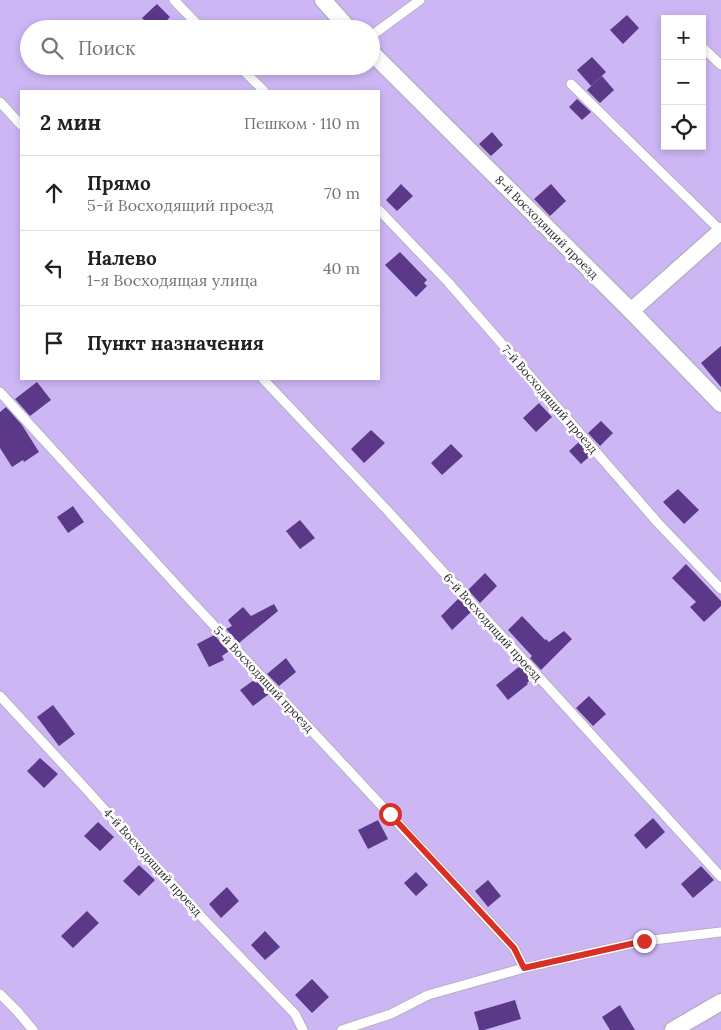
<!DOCTYPE html>
<html lang="ru">
<head>
<meta charset="utf-8">
<style>
  body { margin:0; font-family:Lora,serif; background:#f6f6f6; color:#202124 }
  .controls { position:absolute; right:15px; top:15px; display:grid; overflow:hidden; border-radius:0px; box-shadow:0 2px 8px #0003 }
  .controls button { width:45px; height:45px; display:grid; place-items:center; padding:0; border:0; border-bottom:1px solid #e0e0e0; background:#fff; color:#202124; font:25px sans-serif }
  .stop { position:absolute; width:15px; height:15px; margin:-11px; border:4px solid #d93025; border-radius:50%; background:#fff }
  .stop.end { background:#d93025; border-color:#fff; box-shadow:0 1px 5px #0008 }
  .list { margin:0; padding:0; list-style:none }
  h2 { display:flex; justify-content:space-between; align-items:center; height:65px; margin:0; padding:0 20px; font-size:21px }
  h2 small { font-size:16px; font-weight:400; color:#757577 }
  .list li { display:grid; grid-template-columns:32px 1fr auto; gap:15px; align-items:center; box-sizing:border-box; height:75px; padding:0 20px; border-top:1px solid #e0e0e0 }
  .list b { display:block; font-size:19px; white-space:nowrap }
  .list p { margin:0; font-size:16px; white-space:nowrap; color:#757577 }
  .list em { font-size:16px; font-style:normal; color:#757577 }
  .icon { flex:none; width:28px; height:28px; fill:none; stroke:currentColor; stroke-width:2; stroke-linecap:round; stroke-linejoin:round }
  .map { position:relative; flex:none; width:721px; height:1030px; overflow:hidden }
  .search { position:absolute; background:#fff; box-shadow:0 2px 8px #0003; left:20px; top:20px; width:360px; height:55px; display:flex; align-items:center; gap:12px; box-sizing:border-box; padding:0 18px; border-radius:28px; color:#757577; font-size:19px }
  .panel { position:absolute; background:#fff; box-shadow:0 2px 8px #0003; left:20px; top:90px; width:360px; height:290px; border-radius:0px }
  .map>svg:first-child { display:block }
  .green { fill:#cdb6f4; fill-rule:evenodd }
  .building { fill:#5b3888 }
  .lines { fill:none; stroke-linecap:round; stroke-linejoin:round }
  .service-casing { stroke:#b7afc7; stroke-width:11 }
  .minor-casing { stroke:#b7afc7; stroke-width:19 }
  .service { stroke:#fff; stroke-width:9 }
  .minor { stroke:#fff; stroke-width:16 }
  .route { stroke:#d93025; stroke-width:6 }
  .labels { text-anchor:middle; dominant-baseline:central; stroke-width:5; stroke-linejoin:round; paint-order:stroke }
  .street-label { font-size:12px; fill:#2f2c36; stroke:#fff }
</style>
</head>
<body>
<div class="map">
<svg width="721" height="1030" viewBox="0 0 721 1030">
  <rect width="100%" height="100%" fill="#f1eaff"/>
  <path class="green" d="M 0,0 L 721,0 L 721,1030 L 0,1030 ZM 665,19 L 702,19 L 702,146 L 665,146 ZM 29,29 L 371,29 L 371,66 L 29,66 ZM 21,91 L 379,91 L 379,379 L 21,379 Z"/>
  <path class="building" d="M 157,4 L 170,17 L 158,29 L 153,29 L 142,18 Z
    M 627,15 L 639,28 L 623,44 L 610,30 Z
    M 592,57 L 606,72 L 591,86 L 577,70 Z
    M 602,76 L 614,90 L 600,103 L 587,90 Z
    M 577,99 L 591,112 L 582,120 L 569,107 Z
    M 492,132 L 503,145 L 491,156 L 479,144 Z
    M 401,184 L 413,196 L 397,211 L 386,200 Z
    M 551,184 L 566,201 L 550,216 L 534,199 Z
    M 400,252 L 427,280 L 424,283 L 427,286 L 416,297 L 385,265 Z
    M 721,346 L 721,387 L 701,363 Z
    M 37,382 L 51,400 L 30,416 L 15,399 Z
    M 539,403 L 552,417 L 536,432 L 523,418 Z
    M 6,407 L 22,425 L 39,452 L 24,462 L 23,460 L 12,467 L 0,448 L 0,412 Z
    M 601,421 L 613,433 L 600,446 L 588,433 Z
    M 371,430 L 385,443 L 364,463 L 351,449 Z
    M 579,442 L 591,455 L 581,464 L 569,451 Z
    M 451,444 L 463,456 L 442,475 L 431,463 Z
    M 678,489 L 699,510 L 684,524 L 663,502 Z
    M 73,506 L 84,522 L 68,533 L 57,517 Z
    M 300,520 L 315,538 L 300,549 L 286,531 Z
    M 686,564 L 721,601 L 721,606 L 704,622 L 690,607 L 696,602 L 672,578 Z
    M 485,573 L 497,586 L 480,603 L 468,590 Z
    M 459,598 L 471,612 L 452,630 L 441,616 Z
    M 274,604 L 278,611 L 239,643 L 226,629 L 232,626 L 228,620 L 243,607 L 251,616 Z
    M 522,616 L 545,640 L 546,639 L 549,642 L 564,631 L 572,639 L 541,670 L 530,658 L 532,656 L 508,630 Z
    M 214,635 L 229,651 L 222,656 L 224,660 L 209,667 L 197,644 Z
    M 286,658 L 296,672 L 279,686 L 267,674 Z
    M 520,666 L 532,678 L 527,683 L 528,684 L 508,700 L 496,685 Z
    M 254,680 L 256,683 L 258,681 L 269,694 L 253,706 L 240,690 Z
    M 589,696 L 606,714 L 593,726 L 576,708 Z
    M 53,705 L 75,734 L 59,746 L 37,717 Z
    M 40,758 L 58,774 L 44,788 L 27,771 Z
    M 653,818 L 665,832 L 646,849 L 634,835 Z
    M 378,820 L 388,839 L 368,849 L 358,830 Z
    M 98,822 L 114,837 L 100,851 L 84,836 Z
    M 139,865 L 155,880 L 139,896 L 123,881 Z
    M 701,866 L 714,880 L 693,898 L 681,884 Z
    M 416,872 L 428,885 L 416,896 L 404,883 Z
    M 488,880 L 501,896 L 488,907 L 475,891 Z
    M 227,887 L 239,901 L 221,918 L 209,904 Z
    M 87,911 L 99,923 L 73,948 L 61,936 Z
    M 265,931 L 280,947 L 265,960 L 251,945 Z
    M 312,979 L 329,997 L 312,1013 L 295,995 Z
    M 515,1000 L 521,1019 L 484,1030 L 479,1030 L 474,1012 Z
    M 620,1005 L 635,1030 L 610,1030 L 602,1017 Z"/>
  <g class="lines">
    <g class="service-casing">
      <path id="service" d="M 174,0 L 202,29
        M 371,36 L 420,0
        M 702,47 L 721,65
        M 239,66 L 264,91
        M 571,84 L 721,231
        M 0,102 L 21,125
        M 379,210 L 448,282 L 658,523 L 721,589
        M 263,379 L 386,509 L 721,877
        M 0,392 L 180,589 L 514,948 L 524,968
        M 0,696 L 86,789 L 194,909 L 295,1014 L 303,1030
        M 0,994 L 17,1011 L 33,1030
        M 342,1030 L 391,1014 L 428,995 L 524,968 L 644,941 L 721,932"/>
    </g>
    <g class="minor-casing">
      <path id="minor" d="M 323,0 L 349,29
        M 371,52 L 631,311 L 721,404
        M 631,311 L 721,231
        M 673,1030 L 721,1002"/>
    </g>
    <use href="#service" class="service"/>
    <use href="#minor" class="minor"/>
  </g>
  <g class="lines">
    <path class="route" d="M 390,814 L 514,948 L 524,968 L 644,941"/>
  </g>
  <g class="labels">
    <g class="street-label">
      <text transform="translate(547 227) rotate(45)">8-й Восходящий проезд</text>
      <text transform="translate(550 399) rotate(49)">7-й Восходящий проезд</text>
      <text transform="translate(493 627) rotate(48)">6-й Восходящий проезд</text>
      <text transform="translate(264 679) rotate(47)">5-й Восходящий проезд</text>
      <text transform="translate(153 862) rotate(48)">4-й Восходящий проезд</text>
    </g>
  </g>
</svg>
<div class="controls">
<button>+</button>
<button>−</button>
<button><svg class="icon" aria-label="locate" viewBox="0 0 24 24"><circle cx="12" cy="12" r="6"/><path d="M12 2v4M12 18v4M2 12h4M18 12h4"/></svg></button>
</div>
<div class="stop" style="left:390px;top:814px"></div>
<div class="stop end" style="left:644px;top:941px"></div>
<div class="search"><svg class="icon" aria-label="search" viewBox="0 0 24 24"><circle cx="10" cy="10" r="6"/><path d="M15 15l6 6"/></svg>Поиск</div>
<section class="panel">
<h2>2 мин<small>Пешком · 110 m</small></h2>
<ul class="list">
<li><svg class="icon" aria-label="ahead" viewBox="0 0 24 24"><path d="M12 20V5M6 11l6-6 6 6"/></svg><div><b>Прямо</b><p>5-й Восходящий проезд</p></div><em>70 m</em></li>
<li><svg class="icon" aria-label="left" viewBox="0 0 24 24"><path d="M17 20v-9H6M10 6l-5 5 5 5"/></svg><div><b>Налево</b><p>1-я Восходящая улица</p></div><em>40 m</em></li>
<li><svg class="icon" aria-label="arrive" viewBox="0 0 24 24"><path d="M6 21V4h12l-3 4 3 4H6"/></svg><div><b>Пункт назначения</b></div></li>
</ul>
</section>
</div>
</body>
</html>
